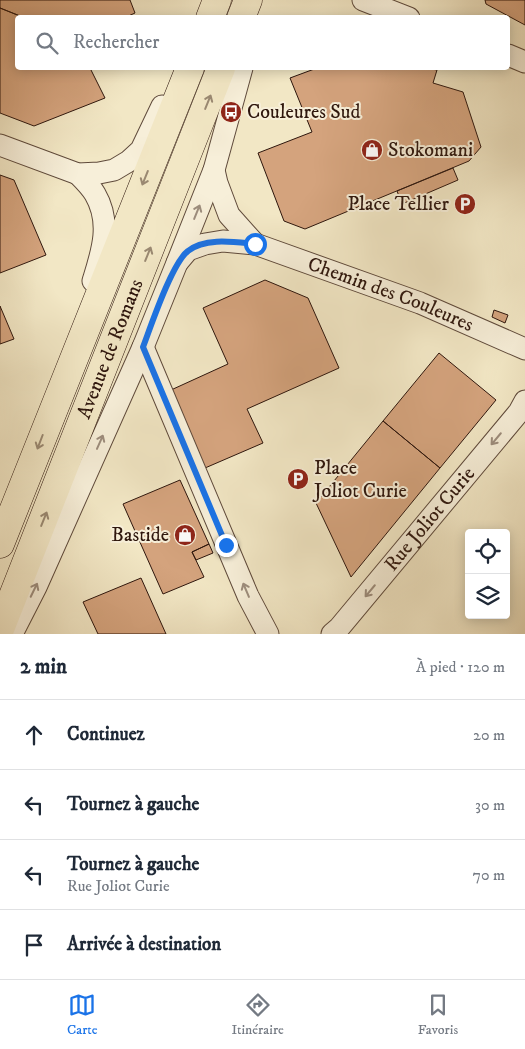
<!DOCTYPE html>
<html lang="fr">
<head>
<meta charset="utf-8">
<style>
  body { margin:0; font-family:"IM FELL DW Pica",serif; background:#f2f2f3; color:#1f2937 }
  .controls { position:absolute; right:15px; bottom:15px; display:grid; overflow:hidden; border-radius:5px; box-shadow:0 2px 12px #0003 }
  .controls button { width:45px; height:45px; display:grid; place-items:center; padding:0; border:0; border-bottom:1px solid #e0e1e3; background:#fff; color:#1f2937; font:25px sans-serif }
  .stop { position:absolute; width:15px; height:15px; margin:-11px; border:4px solid #1a73e8; border-radius:50%; background:#fff }
  .stop.end { background:#1a73e8; border-color:#fff; box-shadow:0 1px 5px #0008 }
  .list { margin:0; padding:0; list-style:none }
  h2 { display:flex; justify-content:space-between; align-items:center; height:65px; margin:0; padding:0 20px; font-size:21px }
  h2 small { font-size:16px; font-weight:400; color:#747a83 }
  .list li { display:grid; grid-template-columns:32px 1fr auto; gap:15px; align-items:center; box-sizing:border-box; height:70px; padding:0 20px; border-top:1px solid #e0e1e3 }
  .list b { display:block; font-size:19px; white-space:nowrap }
  .list p { margin:0; font-size:16px; white-space:nowrap; color:#747a83 }
  .list em { font-size:16px; font-style:normal; color:#747a83 }
  .icon { flex:none; width:28px; height:28px; fill:none; stroke:currentColor; stroke-width:2; stroke-linecap:round; stroke-linejoin:round }
  .map { position:relative; flex:none; width:525px; height:634px; overflow:hidden }
  .search { position:absolute; background:#fff; box-shadow:0 2px 12px #0003; left:15px; right:15px; top:15px; height:55px; display:flex; align-items:center; gap:12px; box-sizing:border-box; padding:0 18px; border-radius:5px; color:#747a83; font-size:19px }
  .sheet { height:345px; background:#fff }
  nav { display:flex; justify-content:space-around; align-items:center; box-sizing:border-box; height:70px; border-top:1px solid #e0e1e3; background:#fff; font-size:14px; color:#747a83 }
  nav a { display:grid; justify-items:center; gap:2px }
  nav .on { color:#1a73e8 }
  .map>svg:first-child { display:block }
  .building { fill:#d4a37d; stroke:#2e160d }
  .lines { fill:none; stroke-linecap:round; stroke-linejoin:round }
  .minor-casing { stroke:#5f4a3b; stroke-width:23 }
  .major-casing { stroke:#2e160d; stroke-width:29 }
  .minor { stroke:#f7efd9; stroke-width:21 }
  .major { stroke:#f2e7c5; stroke-width:28 }
  .oneway { stroke:#9a8972 }
  .oneway2 { stroke:#9d8d7d }
  .route { stroke:#1a73e8; stroke-width:6 }
  .labels { text-anchor:middle; dominant-baseline:central; stroke-width:4; stroke-linejoin:round; paint-order:stroke }
  .poi-label { font-size:20px; fill:#2e160d; stroke:#f7efd9; text-anchor:start }
  .street-label { font-size:20px; fill:#2e160d; stroke:#f7efd9 }
</style>
</head>
<body>
<div class="map">
<svg width="525" height="634" viewBox="0 0 525 634">
  <rect width="100%" height="100%" fill="#f2e7c5"/>
  <filter id="stains"><feTurbulence type="fractalNoise" baseFrequency=".004" numOctaves="4"/><feColorMatrix values="0 0 0 0 .2 0 0 0 0 .09 0 0 0 0 .02 0 0 0 .5 -.17"/></filter>
  <radialGradient id="worn" r=".72"><stop offset=".6" stop-color="#630" stop-opacity="0"/><stop offset="1" stop-color="#630" stop-opacity=".3"/></radialGradient>
  <path class="building" d="M 0,0 L 130,0 L 135,13 L 124,18 L 25,18 L 0,8 Z
    M 485,0 L 525,0 L 525,25 L 486,4 Z
    M 0,8 L 25,18 L 18,18 L 18,68 L 90,68 L 105,98 L 34,126 L 0,113 Z
    M 317,68 L 426,68 L 437,70 L 433,83 L 463,92 L 481,147 L 469,161 L 305,229 L 284,221 L 258,153 L 312,132 L 290,78 Z
    M 453,168 L 458,180 L 402,204 L 397,191 Z
    M 0,175 L 14,180 L 46,255 L 0,273 Z
    M 265,280 L 308,298 L 339,368 L 247,409 L 263,443 L 205,468 L 171,390 L 228,364 L 203,308 Z
    M 0,306 L 14,339 L 0,344 Z
    M 494,310 L 508,315 L 505,323 L 492,317 Z
    M 439,353 L 496,400 L 440,468 L 383,421 Z
    M 383,421 L 440,468 L 351,577 L 316,503 Z
    M 180,480 L 209,544 L 192,552 L 204,577 L 163,594 L 123,504 Z
    M 209,544 L 213,553 L 196,560 L 192,552 Z
    M 141,578 L 166,634 L 98,634 L 83,602 Z"/>
  <g class="lines">
    <g class="minor-casing">
      <g id="minor">
        <path d="M 363,0 L 409,18"/>
        <path d="M 508,55 L 525,62"/>
        <path d="M 0,145 L 78,174 L 99,173 L 114,170 L 129,161 L 141,150 L 162,106"/>
        <path d="M 214,170 L 217,183 L 229,215 L 255,244"/>
        <path d="M 78,174 C 84,180 91,187 95,194 C 112,223 102,252 93,281"/>
        <path id="s1" d="M 177,263 L 188,250 L 205,244 L 223,241 L 255,244 L 420,303 L 525,349"/>
        <path d="M 143,347 L 248,596 L 268,634"/>
        <path d="M 12,634 L 36,587 L 143,347 L 177,263 L 214,170 L 242,68"/>
        <path id="s2" d="M 332,634 L 339,628 L 519,412 L 525,401"/>
      </g>
    </g>
    <g class="major-casing">
      <g id="major">
        <path d="M 210,18 L 217,0"/>
        <path d="M 241,18 L 248,0"/>
        <path d="M 0,544 L 190,68"/>
        <path id="s3" d="M 0,629 L 221,68"/>
      </g>
    </g>
    <use href="#minor" class="minor"/>
    <use href="#major" class="major"/>
  </g>
  <defs><path id="oneway-shaft" d="M-6 0H5M1.5-3L5.5 0L1.5 3" fill="none" stroke-width="1.6" stroke-linecap="round" stroke-linejoin="round" transform="scale(1.25)"/></defs>
  <g class="oneway">
    <use href="#oneway-shaft" transform="translate(208 102) rotate(-68)"/>
    <use href="#oneway-shaft" transform="translate(145 178) rotate(112)"/>
    <use href="#oneway-shaft" transform="translate(148 254) rotate(-68)"/>
    <use href="#oneway-shaft" transform="translate(40 442) rotate(111)"/>
    <use href="#oneway-shaft" transform="translate(44 519) rotate(-68)"/>
  </g>
  <g class="oneway2">
    <use href="#oneway-shaft" transform="translate(197 212) rotate(-68)"/>
    <use href="#oneway-shaft" transform="translate(496 439) rotate(130)"/>
    <use href="#oneway-shaft" transform="translate(100 442) rotate(-66)"/>
    <use href="#oneway-shaft" transform="translate(34 590) rotate(-64)"/>
    <use href="#oneway-shaft" transform="translate(246 590) rotate(-113)"/>
    <use href="#oneway-shaft" transform="translate(370 591) rotate(130)"/>
  </g>
  <g class="lines">
    <path class="route" d="M 226,545 L 143,347 C 151,326 172,263 188,251 C 205,237 235,242 255,244"/>
  </g>
  <defs>
    <g id="bus-disc" transform="scale(1.125)"><circle r="9.5" fill="#8f2418" stroke="#f7efd9"/><path d="M-5-6H5V4H4V6H2V4H-2V6H-4V4H-5ZM-3.5-4V0h7V-4ZM-3.5 1.2v1.5H-2V1.2ZM2 1.2v1.5H3.5V1.2Z" fill="#fff"/></g>
    <g id="shop-disc" transform="scale(1.125)"><circle r="9.5" fill="#8f2418" stroke="#f7efd9"/><path d="M-5-2.5h2.3a2.7 3.5 0 0 1 5.4 0H5L5.5 6h-11ZM-1.5-2.5h3a1.5 2.3 0 0 0-3 0Z" fill="#fff"/></g>
    <g id="parking-disc" transform="scale(1.125)"><circle r="9.5" fill="#8f2418" stroke="#f7efd9"/><path d="M-3.5-5.5H1a3.5 3.5 0 0 1 0 7H-1V5.5H-3.5ZM-1-3.4V-.6H.8a1.4 1.4 0 0 0 0-2.8Z" fill="#fff"/></g>
  </defs>
  <g fill-rule="evenodd">
    <use href="#bus-disc" x="231" y="112"/>
    <use href="#shop-disc" x="372" y="150"/>
    <use href="#parking-disc" x="465" y="204"/>
    <use href="#parking-disc" x="298" y="479"/>
    <use href="#shop-disc" x="185" y="535"/>
  </g>
  <g class="labels">
    <g class="poi-label">
      <text x="247" y="112">Couleures Sud</text>
      <text x="388" y="150">Stokomani</text>
      <text x="449" y="204" text-anchor="end">Place Tellier</text>
      <text x="314" y="468">Place<tspan x="314" dy="23">Joliot Curie</tspan></text>
      <text x="169" y="535" text-anchor="end">Bastide</text>
    </g>
    <g class="street-label">
      <text stroke="none"><textPath href="#s1" startOffset="230">Chemin des Couleures</textPath></text>
      <text stroke="none"><textPath href="#s3" startOffset="301">Avenue de Romans</textPath></text>
      <text stroke="none"><textPath href="#s2" startOffset="151">Rue Joliot Curie</textPath></text>
    </g>
  </g>
  <rect width="100%" height="100%" filter="url(#stains)"/>
  <rect width="100%" height="100%" fill="url(#worn)"/>
</svg>
<div class="controls">
<button><svg class="icon" aria-label="locate" viewBox="0 0 24 24"><circle cx="12" cy="12" r="6"/><path d="M12 2v4M12 18v4M2 12h4M18 12h4"/></svg></button>
<button><svg class="icon" aria-label="layers" viewBox="0 0 24 24"><path d="M12 4l9 5-9 5-9-5zM3 14l9 5 9-5"/></svg></button>
</div>
<div class="stop" style="left:255px;top:244px"></div>
<div class="stop end" style="left:226px;top:545px"></div>
<div class="search"><svg class="icon" aria-label="search" viewBox="0 0 24 24"><circle cx="10" cy="10" r="6"/><path d="M15 15l6 6"/></svg>Rechercher</div>
</div>
<section class="sheet">
<h2>2 min<small>À pied · 120 m</small></h2>
<ul class="list">
<li><svg class="icon" aria-label="ahead" viewBox="0 0 24 24"><path d="M12 20V5M6 11l6-6 6 6"/></svg><div><b>Continuez</b></div><em>20 m</em></li>
<li><svg class="icon" aria-label="left" viewBox="0 0 24 24"><path d="M17 20v-9H6M10 6l-5 5 5 5"/></svg><div><b>Tournez à gauche</b></div><em>30 m</em></li>
<li><svg class="icon" aria-label="left" viewBox="0 0 24 24"><path d="M17 20v-9H6M10 6l-5 5 5 5"/></svg><div><b>Tournez à gauche</b><p>Rue Joliot Curie</p></div><em>70 m</em></li>
<li><svg class="icon" aria-label="arrive" viewBox="0 0 24 24"><path d="M6 21V4h12l-3 4 3 4H6"/></svg><div><b>Arrivée à destination</b></div></li>
</ul>
</section>
<nav>
<a class="on"><svg class="icon" aria-label="map" viewBox="0 0 24 24"><path d="M3 6l6-2 6 2 6-2v14l-6 2-6-2-6 2zM9 4v14M15 6v14"/></svg>Carte</a>
<a><svg class="icon" aria-label="directions" viewBox="0 0 24 24"><path d="M12 3l9 9-9 9-9-9zM9 14v-3h6M13 9l2 2-2 2"/></svg>Itinéraire</a>
<a><svg class="icon" aria-label="saved" viewBox="0 0 24 24"><path d="M7 4h10v16l-5-4-5 4z"/></svg>Favoris</a>
</nav>
</body>
</html>
